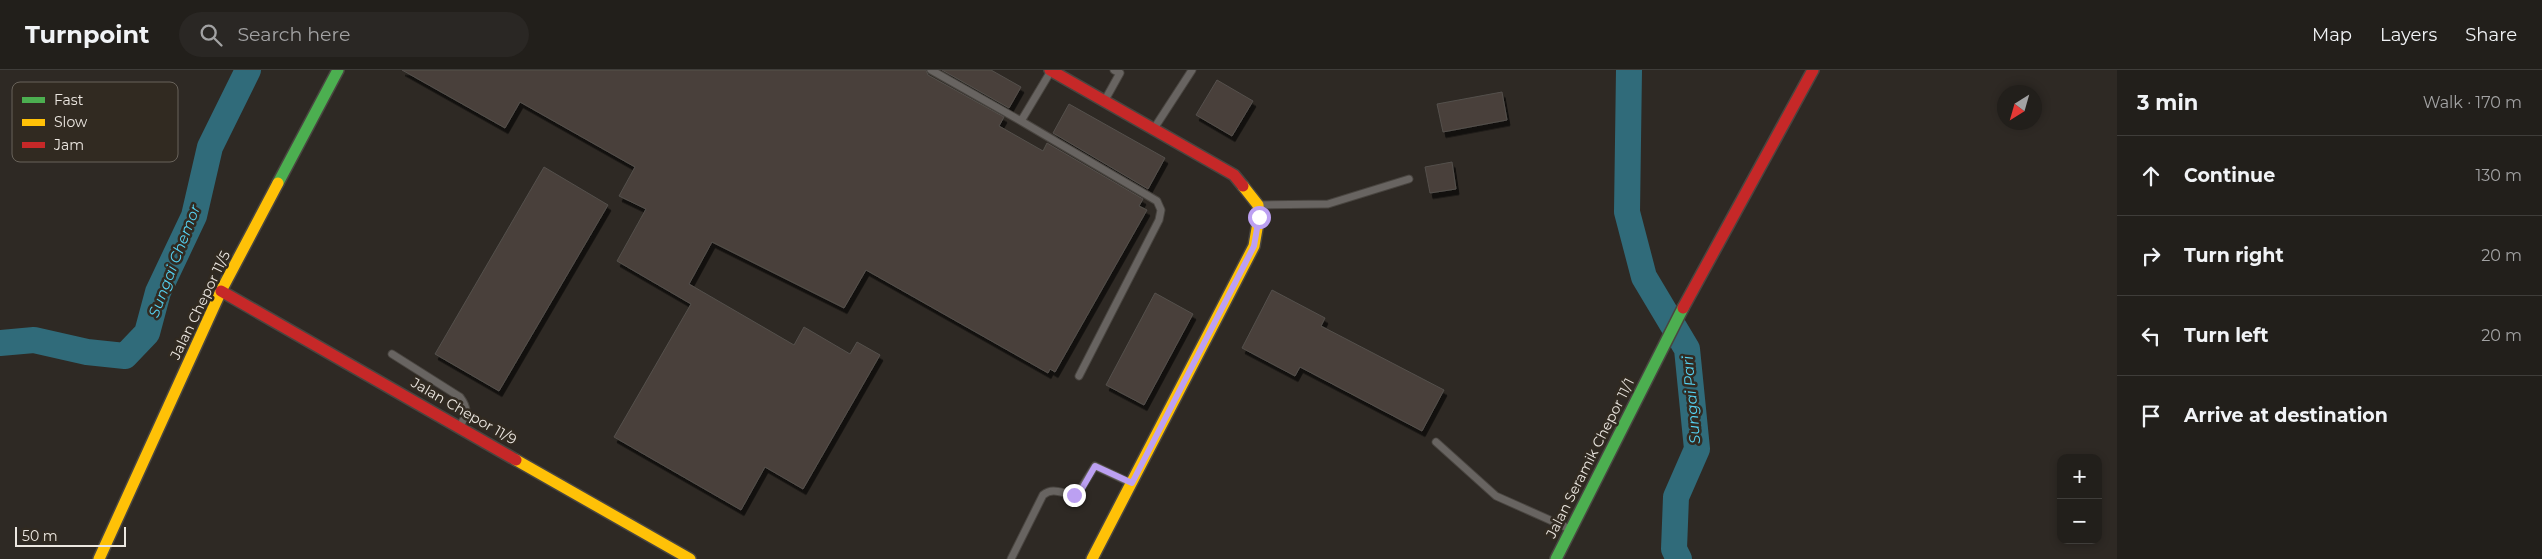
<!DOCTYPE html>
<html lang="en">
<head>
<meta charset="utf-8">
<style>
  body { margin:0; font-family:Montserrat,sans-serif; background:#2a2724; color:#f1f3f6 }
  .controls { position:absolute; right:15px; bottom:15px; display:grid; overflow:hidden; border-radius:10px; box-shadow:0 2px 8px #0003 }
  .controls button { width:45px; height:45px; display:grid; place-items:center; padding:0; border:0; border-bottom:1px solid #3f3d3a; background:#221f1b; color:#f1f3f6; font:25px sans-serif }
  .compass { position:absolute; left:1997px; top:15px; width:45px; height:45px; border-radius:50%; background:#221f1b; box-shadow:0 2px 8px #0003; rotate:217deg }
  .scale { position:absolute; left:15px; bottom:12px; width:111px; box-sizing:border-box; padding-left:5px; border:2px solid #ece7e1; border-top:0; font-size:14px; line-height:18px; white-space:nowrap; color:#ece7e1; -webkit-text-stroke:4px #312a21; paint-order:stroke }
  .stop { position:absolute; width:15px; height:15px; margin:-11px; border:4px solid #bca0f2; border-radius:50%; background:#fff }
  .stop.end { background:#bca0f2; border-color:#fff; box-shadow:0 1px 5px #0008 }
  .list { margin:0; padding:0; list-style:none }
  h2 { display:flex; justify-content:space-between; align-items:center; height:65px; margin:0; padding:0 20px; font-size:21px }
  h2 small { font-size:16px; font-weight:400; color:#a2a2a3 }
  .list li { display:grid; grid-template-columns:32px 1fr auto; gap:15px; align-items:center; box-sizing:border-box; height:80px; padding:0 20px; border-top:1px solid #3f3d3a }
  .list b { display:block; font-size:19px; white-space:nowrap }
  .list em { font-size:16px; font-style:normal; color:#a2a2a3 }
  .icon { flex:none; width:28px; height:28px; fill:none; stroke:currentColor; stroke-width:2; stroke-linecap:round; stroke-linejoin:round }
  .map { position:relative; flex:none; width:2117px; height:489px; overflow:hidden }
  header { display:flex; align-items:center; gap:30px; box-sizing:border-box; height:70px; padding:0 25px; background:#221f1b; border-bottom:1px solid #3f3d3a }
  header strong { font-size:24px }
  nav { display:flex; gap:28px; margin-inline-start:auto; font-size:18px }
  .search { width:350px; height:45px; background:#2a2724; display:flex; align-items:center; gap:12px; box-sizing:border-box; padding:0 18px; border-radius:28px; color:#a2a2a3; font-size:19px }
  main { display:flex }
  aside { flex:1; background:#221f1b }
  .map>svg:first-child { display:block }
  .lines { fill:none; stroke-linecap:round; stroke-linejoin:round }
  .river { stroke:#306b7a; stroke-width:26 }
  .building { fill:#4a403a; stroke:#54504c; filter:url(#shadow) }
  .lane-casing { stroke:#494540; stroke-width:9 }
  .fast-casing { stroke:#494540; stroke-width:14 }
  .slow-casing { stroke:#494540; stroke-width:14 }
  .jam-casing { stroke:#494540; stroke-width:14 }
  .lane { stroke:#686461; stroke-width:7 }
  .fast { stroke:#4caf50; stroke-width:11 }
  .slow { stroke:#ffc107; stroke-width:11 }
  .jam { stroke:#c62828; stroke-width:11 }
  .route { stroke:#bca0f2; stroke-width:6 }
  .labels { text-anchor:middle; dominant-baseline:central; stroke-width:5; stroke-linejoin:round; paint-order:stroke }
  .street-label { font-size:14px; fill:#ece7e1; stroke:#312a21 }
  .water-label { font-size:15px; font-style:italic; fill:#56d3f3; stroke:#312a21 }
  .key { fill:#312a21; stroke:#69635b; stroke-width:1 }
  .key-label { font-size:14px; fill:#ece7e1 }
</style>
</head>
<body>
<header>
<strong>Turnpoint</strong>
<div class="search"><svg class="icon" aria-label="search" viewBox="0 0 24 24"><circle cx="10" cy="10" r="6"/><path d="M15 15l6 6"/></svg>Search here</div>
<nav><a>Map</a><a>Layers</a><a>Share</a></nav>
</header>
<main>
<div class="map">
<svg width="2117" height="489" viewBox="0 0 2117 489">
  <defs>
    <filter id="shadow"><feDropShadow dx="3" dy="5.5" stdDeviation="0" flood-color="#0009"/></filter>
  </defs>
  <rect width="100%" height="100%" fill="#2e2924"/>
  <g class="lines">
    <path class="river" d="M 1629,0 L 1627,142 L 1644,207 L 1687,279 L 1697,379 L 1676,427 L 1674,479 L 1679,489
      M 0,273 L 34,270 L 87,282 L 125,286 L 147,263 L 158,222 L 194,146 L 210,77 L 248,0"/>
  </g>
  <path class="building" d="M 402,0 L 926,0 L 928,5 L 1004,47 L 999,56 L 1043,81 L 1047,73 L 1143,129 L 1139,136 L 1147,140 L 1055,302 L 1050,299 L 1048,303 L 866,200 L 844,238 L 712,172 L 689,214 L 794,275 L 804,257 L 850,284 L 857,272 L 880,285 L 803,419 L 765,397 L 741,440 L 614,367 L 691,234 L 617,191 L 646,139 L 619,126 L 635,97 L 520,32 L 505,58 Z
    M 942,0 L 991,0 L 1021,17 L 1009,38 Z
    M 1217,10 L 1253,31 L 1232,66 L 1196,45 Z
    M 1502,22 L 1507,50 L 1443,62 L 1437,34 Z
    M 1069,34 L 1165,88 L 1148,119 L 1053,63 Z
    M 1452,92 L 1456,119 L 1430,123 L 1425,97 Z
    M 544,97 L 608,135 L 499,321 L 435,284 Z
    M 1272,220 L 1325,248 L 1321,256 L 1444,320 L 1422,361 L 1300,297 L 1295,306 L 1242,278 Z
    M 1155,223 L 1193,244 L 1144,335 L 1106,315 Z"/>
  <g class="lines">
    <g class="lane-casing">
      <path id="lane" d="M 931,0 L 1021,51 L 1051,1
        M 1105,30 L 1120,3 L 1114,0
        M 1021,51 L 1157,131 L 1161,140 L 1159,150 L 1079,306
        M 1155,57 L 1192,0
        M 1259,135 L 1328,134 L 1409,109
        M 392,284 L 460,327 C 469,339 467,344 460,356
        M 1436,372 L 1496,426 L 1570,459
        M 1011,489 L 1043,425 C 1054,416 1064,425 1077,425 L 1095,396 L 1131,413"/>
    </g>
    <g class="fast-casing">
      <path id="fast" d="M 278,113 L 338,0
        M 1556,489 L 1683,238"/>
    </g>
    <g class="slow-casing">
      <path id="slow" d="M 516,390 L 690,489
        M 99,489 L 221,221 L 278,113
        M 1092,489 L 1254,176 L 1259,147 L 1258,135 L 1243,116"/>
    </g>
    <g class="jam-casing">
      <path id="jam" d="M 1050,0 L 1234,105 L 1243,116
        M 221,221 L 516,390
        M 1683,238 L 1813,0"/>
    </g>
    <use href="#lane" class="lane"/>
    <use href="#fast" class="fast"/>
    <use href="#slow" class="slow"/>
    <use href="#jam" class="jam"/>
  </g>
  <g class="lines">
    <path class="route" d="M 1074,425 L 1080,422 L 1095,396 L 1132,413 L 1254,176 L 1259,147"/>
  </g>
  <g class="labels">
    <g class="street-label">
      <text transform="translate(200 235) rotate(-64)">Jalan Chepor 11/5</text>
      <text transform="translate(464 341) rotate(30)">Jalan Chepor 11/9</text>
      <text transform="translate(1590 388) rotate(-63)">Jalan Seramik Chepor 11/1</text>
    </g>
    <g class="water-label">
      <text transform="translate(174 191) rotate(-69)">Sungai Chemor</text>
      <text transform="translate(1691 330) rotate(-95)">Sungai Pari</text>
    </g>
  </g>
  <rect x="12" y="12" width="166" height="80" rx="8" class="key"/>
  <rect x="22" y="27" width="23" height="6" fill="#4caf50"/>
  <rect x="22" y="49" width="23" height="7" fill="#ffc107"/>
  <rect x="22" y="72" width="23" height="6" fill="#c62828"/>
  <g class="key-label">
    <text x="54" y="35">Fast</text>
    <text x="54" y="57">Slow</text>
    <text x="54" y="80">Jam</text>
  </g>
</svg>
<div class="controls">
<button>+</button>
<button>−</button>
</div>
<svg class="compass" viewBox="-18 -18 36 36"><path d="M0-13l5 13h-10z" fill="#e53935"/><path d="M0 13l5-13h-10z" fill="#a2a2a3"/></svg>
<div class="scale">50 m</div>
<div class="stop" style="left:1259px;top:147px"></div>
<div class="stop end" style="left:1074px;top:425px"></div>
</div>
<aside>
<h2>3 min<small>Walk · 170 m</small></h2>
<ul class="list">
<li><svg class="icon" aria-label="ahead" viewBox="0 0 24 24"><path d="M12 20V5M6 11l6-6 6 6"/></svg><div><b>Continue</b></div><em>130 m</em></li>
<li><svg class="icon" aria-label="right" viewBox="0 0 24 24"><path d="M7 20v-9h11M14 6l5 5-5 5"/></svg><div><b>Turn right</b></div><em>20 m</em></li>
<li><svg class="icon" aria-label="left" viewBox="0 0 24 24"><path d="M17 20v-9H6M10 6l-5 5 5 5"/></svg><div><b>Turn left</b></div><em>20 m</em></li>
<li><svg class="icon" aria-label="arrive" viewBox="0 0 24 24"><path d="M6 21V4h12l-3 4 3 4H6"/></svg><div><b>Arrive at destination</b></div></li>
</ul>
</aside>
</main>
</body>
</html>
